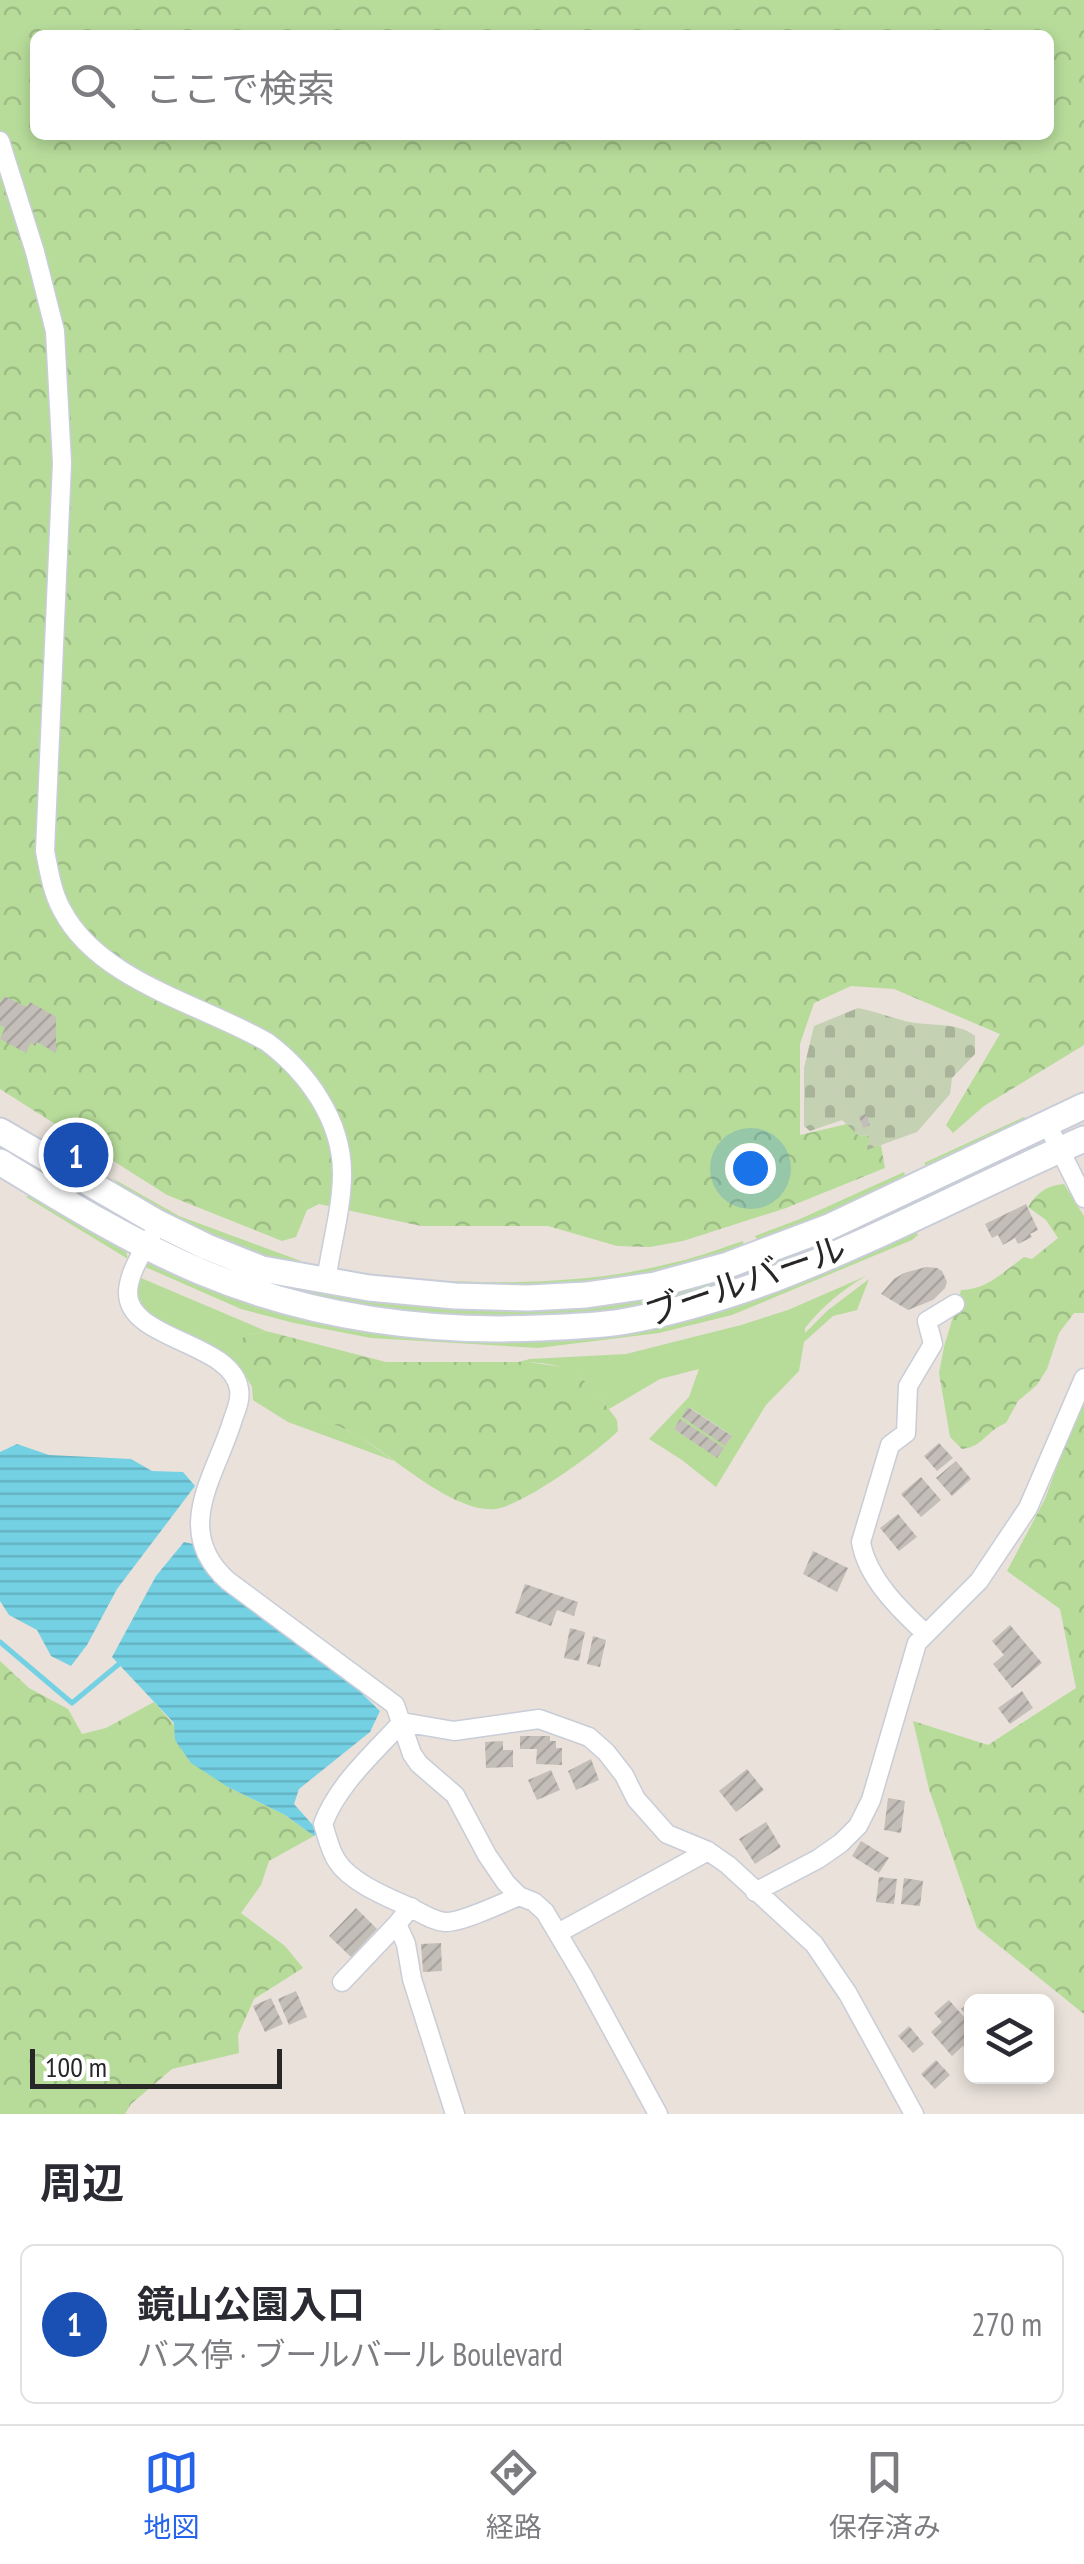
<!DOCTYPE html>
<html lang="ja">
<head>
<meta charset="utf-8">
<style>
  body { margin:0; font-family:"PT Sans Narrow","Noto Sans JP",sans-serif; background:#f2f2f3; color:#2b2b33 }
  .controls { position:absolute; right:30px; bottom:30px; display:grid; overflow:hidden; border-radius:15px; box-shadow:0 5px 15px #0003 }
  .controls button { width:90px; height:90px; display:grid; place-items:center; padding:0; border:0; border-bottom:2px solid #e1e1e2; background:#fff; color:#2b2b33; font:50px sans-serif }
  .scale { position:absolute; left:30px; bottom:25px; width:252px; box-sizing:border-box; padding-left:10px; border:5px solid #272727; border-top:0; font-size:28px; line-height:35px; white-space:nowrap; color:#272727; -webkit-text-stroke:8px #fff; paint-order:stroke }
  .you { position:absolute; left:750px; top:1168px; width:35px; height:35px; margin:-25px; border:8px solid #fff; border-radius:50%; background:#1a73e8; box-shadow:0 0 0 15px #1a73e833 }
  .badge { display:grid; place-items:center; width:65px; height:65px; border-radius:50%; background:#2563eb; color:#fff; font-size:32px; font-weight:700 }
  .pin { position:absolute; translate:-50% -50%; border:5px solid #fff; box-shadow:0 2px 10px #0006 }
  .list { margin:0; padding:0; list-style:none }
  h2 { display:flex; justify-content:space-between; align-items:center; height:130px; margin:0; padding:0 40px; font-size:42px }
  h2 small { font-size:32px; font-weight:400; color:#7c7c81 }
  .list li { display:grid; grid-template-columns:65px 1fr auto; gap:30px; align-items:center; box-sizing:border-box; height:160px; margin:0 20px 20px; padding:0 20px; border:2px solid #e1e1e2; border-radius:15px }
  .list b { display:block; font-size:38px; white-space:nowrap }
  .list p { margin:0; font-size:32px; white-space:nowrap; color:#7c7c81 }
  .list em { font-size:32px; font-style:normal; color:#7c7c81 }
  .icon { flex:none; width:55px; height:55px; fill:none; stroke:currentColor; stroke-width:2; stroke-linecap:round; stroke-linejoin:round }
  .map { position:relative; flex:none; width:1084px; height:2114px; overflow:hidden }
  .search { position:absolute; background:#fff; box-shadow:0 5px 15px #0003; left:30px; right:30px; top:30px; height:110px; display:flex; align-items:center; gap:25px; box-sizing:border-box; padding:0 35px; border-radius:15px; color:#7c7c81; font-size:38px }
  .sheet { height:310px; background:#fff }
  nav { display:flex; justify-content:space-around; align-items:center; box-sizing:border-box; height:140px; border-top:2px solid #e1e1e2; background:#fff; font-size:28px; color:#7c7c81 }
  nav a { display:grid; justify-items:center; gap:5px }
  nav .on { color:#2563eb }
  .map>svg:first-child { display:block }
  .grass { fill:#b7dc9a; fill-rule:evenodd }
  .forest { fill:url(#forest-crowns); fill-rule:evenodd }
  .cemetery { fill:url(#cemetery-stones) }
  .water { fill:url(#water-rules) }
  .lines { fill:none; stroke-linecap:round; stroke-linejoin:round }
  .stream { stroke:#74d1e4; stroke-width:5 }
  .building { fill:url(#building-hatch) }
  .street-casing { stroke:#c8cdd8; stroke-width:21 }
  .secondary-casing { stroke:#c8cdd8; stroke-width:29 }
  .street { stroke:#fff; stroke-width:18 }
  .secondary { stroke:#fff; stroke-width:25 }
  .labels { text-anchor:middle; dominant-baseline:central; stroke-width:8; stroke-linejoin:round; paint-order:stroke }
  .street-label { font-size:35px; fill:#272727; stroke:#fff }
</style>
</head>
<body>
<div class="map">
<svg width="1084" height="2114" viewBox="0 0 1084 2114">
  <defs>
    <pattern id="forest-crowns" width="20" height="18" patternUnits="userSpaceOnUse" patternTransform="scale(2.5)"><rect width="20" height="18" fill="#b7dc9a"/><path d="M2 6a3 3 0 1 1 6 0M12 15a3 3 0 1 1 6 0" fill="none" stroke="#9dbd85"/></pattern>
    <pattern id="cemetery-stones" width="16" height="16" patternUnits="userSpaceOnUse" patternTransform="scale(2.5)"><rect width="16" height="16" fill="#c4d1b2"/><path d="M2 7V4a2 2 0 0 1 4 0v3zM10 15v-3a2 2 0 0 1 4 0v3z" fill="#a8b399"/></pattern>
    <pattern id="water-rules" width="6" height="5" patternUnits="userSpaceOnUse" patternTransform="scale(2.5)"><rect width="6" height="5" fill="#74d1e4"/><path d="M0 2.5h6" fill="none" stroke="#64b3c4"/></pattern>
    <pattern id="building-hatch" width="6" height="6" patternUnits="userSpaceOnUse" patternTransform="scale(2.5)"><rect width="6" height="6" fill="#c4beb9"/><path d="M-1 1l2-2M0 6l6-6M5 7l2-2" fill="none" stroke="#a8a39f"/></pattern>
  </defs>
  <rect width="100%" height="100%" fill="#e9e1da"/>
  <path class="grass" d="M 1024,1117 L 1029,1123 L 928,1170 L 924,1163 Z
    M 0,1140 L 134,1221 L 134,1225 L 131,1227 L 0,1151 Z
    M 1039,1143 L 1041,1145 L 835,1243 L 711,1290 L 630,1307 L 568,1317 L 478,1319 L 326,1302 L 269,1289 L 164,1245 L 165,1240 L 168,1238 L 220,1261 L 608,1303 L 919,1197 Z
    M 904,1172 L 906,1179 L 759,1243 L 755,1236 L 800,1219 Z
    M 112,1178 L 179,1216 L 301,1261 C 258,1265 174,1222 137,1199 C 128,1193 120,1185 112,1178 Z
    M 29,1195 L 33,1195 L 125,1248 L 128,1259 L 26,1197 Z
    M 915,1230 L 918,1235 L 912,1240 L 732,1315 L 659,1333 L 538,1348 L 371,1338 L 294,1323 L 241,1309 L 143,1266 L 148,1262 L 154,1261 L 245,1301 L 597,1334 Z
    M 743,1241 L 744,1247 L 703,1262 L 606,1283 L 519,1290 L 360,1275 C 463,1284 574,1289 676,1262 C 699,1257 721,1248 743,1241 Z
    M 866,1276 C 842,1290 823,1306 805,1328 L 805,1333 L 827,1311 L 869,1279 L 857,1310 L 833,1316 L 804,1342 L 799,1371 L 766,1405 L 716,1487 L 682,1460 L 649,1439 L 689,1397 L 699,1369 L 660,1379 L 609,1409 C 581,1372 567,1362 518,1362 L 530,1359 L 626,1354 L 741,1325 L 788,1310 ZM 689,1407 L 731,1435 L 726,1445 L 682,1417 ZM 680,1419 L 723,1448 L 718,1457 L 674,1429 Z
    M 141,1278 L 266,1331 L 249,1335 L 318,1417 L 359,1436 L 394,1461 L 288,1422 L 253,1400 L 252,1387 L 242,1370 L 219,1353 L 146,1313 L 136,1292 Z"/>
  <path class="forest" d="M 0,0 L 1084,0 L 1084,1045 L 984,1106 L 953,1133 L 946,1125 L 1000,1034 L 894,989 L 851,986 L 814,1003 L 800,1044 L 800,1135 L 847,1124 L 858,1135 L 869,1136 L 868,1149 L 881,1145 L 885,1168 L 786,1208 L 683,1241 L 650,1247 L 617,1246 L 548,1226 L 421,1226 L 319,1204 L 307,1210 L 296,1237 L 282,1241 L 167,1195 L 0,1089 ZM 35,35 L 1049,35 L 1049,135 L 35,135 Z
    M 1064,1184 L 1084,1216 L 1084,1313 L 1074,1313 L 1059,1333 L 1047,1369 L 1037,1385 L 1018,1401 L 1006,1423 C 984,1432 985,1446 962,1449 L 950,1437 L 939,1373 L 944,1347 L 961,1290 C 987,1290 1004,1271 1024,1257 L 1032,1259 L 1058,1238 L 1046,1220 L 1028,1207 C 1037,1192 1048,1185 1064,1184 Z
    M 266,1331 L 386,1362 L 528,1362 L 569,1368 L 593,1388 L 617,1420 L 618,1431 C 597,1452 524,1505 495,1509 C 454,1513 395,1458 360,1437 C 336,1423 307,1416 285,1399 C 263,1382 247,1366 236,1341 L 249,1335 Z
    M 1084,1402 L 1084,2014 L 977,1928 L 929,1789 L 913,1721 L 988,1745 L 1076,1688 L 1060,1609 L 1007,1571 L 1045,1499 L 1066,1442 Z
    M 0,1661 L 29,1688 L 68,1709 L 82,1734 L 106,1728 L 154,1702 L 228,1787 L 285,1815 L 314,1836 L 269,1861 L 261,1885 L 241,1913 L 285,1946 L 303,1968 L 254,1999 L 238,2035 L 239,2053 L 172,2069 L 131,2104 L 125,2114 L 0,2114 Z"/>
  <path class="cemetery" d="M 858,1008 C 874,1011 889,1017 905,1021 C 927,1027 957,1021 975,1036 L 975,1054 L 952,1078 L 950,1094 L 917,1132 L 867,1150 L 869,1136 L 858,1135 L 842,1120 L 810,1131 L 804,1126 L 804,1068 L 814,1026 Z"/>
  <path class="water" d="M 17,1444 L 49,1455 L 131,1459 L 152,1471 L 183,1472 L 195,1486 L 117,1589 L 87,1645 L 71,1666 L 51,1656 L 37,1630 L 9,1615 L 0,1601 L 0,1452 Z
    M 184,1542 L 193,1544 L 202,1565 L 215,1583 L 349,1681 L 380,1711 L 370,1732 L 299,1789 L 294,1804 L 319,1832 L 314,1836 L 285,1815 L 228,1787 L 191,1763 L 175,1740 L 174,1723 L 112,1657 L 156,1576 Z"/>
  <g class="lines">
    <path class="stream" d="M 0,1642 L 72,1703 L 119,1664"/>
  </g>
  <path class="building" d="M 4,996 L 27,1007 L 30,1002 L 56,1017 L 56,1053 L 37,1042 L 35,1046 L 31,1043 L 26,1053 L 0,1039 L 5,1028 L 0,1025 L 0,1003 Z
    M 866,1114 L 870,1125 L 863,1128 L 859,1116 Z
    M 1026,1204 L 1038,1230 L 1030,1234 L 1032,1237 L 1018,1244 L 1015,1238 L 1003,1245 L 998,1235 L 992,1238 L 985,1224 Z
    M 926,1267 L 937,1268 L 942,1271 L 947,1282 L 945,1288 L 933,1300 L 908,1310 L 881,1294 L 894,1279 L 904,1273 Z
    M 688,1407 L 732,1436 L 725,1446 L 682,1417 Z
    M 680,1419 L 724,1448 L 717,1458 L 674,1429 Z
    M 939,1443 L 953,1458 L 937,1471 L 924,1456 Z
    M 956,1461 L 971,1479 L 952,1496 L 936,1478 Z
    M 921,1477 L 941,1500 L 921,1517 L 901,1494 Z
    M 898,1514 L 917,1537 L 899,1551 L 880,1528 Z
    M 813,1551 L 848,1568 L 837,1592 L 803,1574 Z
    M 525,1584 L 578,1602 L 574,1616 L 557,1610 L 551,1626 L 515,1613 Z
    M 1010,1625 L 1042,1663 L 1012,1688 L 993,1664 L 1004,1655 L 992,1641 Z
    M 570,1628 L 585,1632 L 579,1661 L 564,1658 Z
    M 593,1636 L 606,1640 L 600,1667 L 587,1664 Z
    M 1022,1691 L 1033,1708 L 1010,1724 L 998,1708 Z
    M 520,1736 L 550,1736 L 550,1741 L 556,1741 L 556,1748 L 562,1748 L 562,1765 L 536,1764 L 537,1749 L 520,1749 Z
    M 503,1741 L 503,1750 L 513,1750 L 513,1767 L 486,1768 L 485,1742 Z
    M 591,1759 L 599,1780 L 576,1790 L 568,1771 Z
    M 747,1769 L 764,1790 L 736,1812 L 719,1791 Z
    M 551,1770 L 560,1790 L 537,1800 L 528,1780 Z
    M 888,1798 L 905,1801 L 901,1833 L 884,1830 Z
    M 766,1822 L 781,1847 L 755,1864 L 739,1839 Z
    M 861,1841 L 889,1858 L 879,1873 L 852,1856 Z
    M 879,1877 L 897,1879 L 894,1904 L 876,1902 Z
    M 904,1878 L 923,1881 L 920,1906 L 901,1904 Z
    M 356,1908 L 377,1929 L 351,1957 L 329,1936 Z
    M 441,1943 L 442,1971 L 423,1972 L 421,1944 Z
    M 296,1991 L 307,2017 L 289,2025 L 278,1999 Z
    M 271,1998 L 283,2024 L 265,2032 L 253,2006 Z
    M 949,2000 L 972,2026 L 972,2047 L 968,2051 L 963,2046 L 952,2056 L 931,2032 L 942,2022 L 934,2013 Z
    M 972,2001 L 972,2022 L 961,2009 Z
    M 909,2026 L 924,2044 L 913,2053 L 898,2036 Z
    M 936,2060 L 950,2075 L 935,2089 L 921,2074 Z"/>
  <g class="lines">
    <g class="street-casing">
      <path id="street" d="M 0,141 L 35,252 L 55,331 L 62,463 L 45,851 C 49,871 52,892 62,910 C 99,981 201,1004 267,1042 C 307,1072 342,1120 342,1173 C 342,1209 331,1245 326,1281
        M 1047,1124 L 1084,1198
        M 151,1237 C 142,1253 128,1274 128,1293 C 128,1340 232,1342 239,1389 C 241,1400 236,1410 233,1419 C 216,1476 171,1530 228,1581 L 395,1705 L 412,1754 L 419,1764 L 455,1795 L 487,1855 L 506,1883 L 519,1896
        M 926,1634 C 900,1610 867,1578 861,1542 L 890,1445 L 906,1433 L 908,1386 L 933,1344 L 927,1321 L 955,1304
        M 755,1892 L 818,1859 L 841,1843 L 858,1826 L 871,1800 L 917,1643 L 979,1581 L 1028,1508 L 1084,1378
        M 411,1907 L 397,1924 L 406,1944 L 412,1979 L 455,2114
        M 558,1933 L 708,1851
        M 342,1982 L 397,1924
        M 658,2114 L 583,1976 L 545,1912 L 534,1902 L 519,1896 C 503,1903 460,1923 445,1922 C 432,1921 420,1912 409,1907 C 387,1897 350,1882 337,1861 C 330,1851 327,1836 323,1824 C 338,1784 373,1754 402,1722 L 454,1731 L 539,1719 L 589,1737 L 606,1752 L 624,1775 L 636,1799 L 667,1834 L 708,1851 L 728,1865 L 814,1944 L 848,1994 L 914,2114"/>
    </g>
    <g class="secondary-casing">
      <path id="secondary" d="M 0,1131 L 158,1223 L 207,1247 L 262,1269 L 369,1288 L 455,1296 L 528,1298 L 586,1295 L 655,1285 L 728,1265 L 829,1227 L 1084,1106
        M 0,1162 C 64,1201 129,1241 199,1271 C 306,1316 423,1333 539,1328 C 566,1327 594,1326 621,1322 C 673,1313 725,1297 774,1279 C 879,1239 981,1184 1084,1139"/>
    </g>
    <use href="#street" class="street"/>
    <use href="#secondary" class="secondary"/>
  </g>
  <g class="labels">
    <g class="street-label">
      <text transform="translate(745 1280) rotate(-19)">ブールバール</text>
    </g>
  </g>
</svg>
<div class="controls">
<button><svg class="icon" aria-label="layers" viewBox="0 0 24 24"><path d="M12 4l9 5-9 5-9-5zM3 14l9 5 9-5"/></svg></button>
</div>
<div class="scale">100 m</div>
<div class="you"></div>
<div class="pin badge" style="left:76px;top:1155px;background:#1a4fb4">1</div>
<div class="search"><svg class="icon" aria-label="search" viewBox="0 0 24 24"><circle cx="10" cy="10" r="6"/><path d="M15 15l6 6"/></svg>ここで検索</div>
</div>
<section class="sheet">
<h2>周辺<small></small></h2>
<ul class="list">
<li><span class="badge" style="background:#1a4fb4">1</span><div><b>鏡山公園入口</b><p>バス停 · ブールバール Boulevard</p></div><em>270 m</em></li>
</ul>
</section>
<nav>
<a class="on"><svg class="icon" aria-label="map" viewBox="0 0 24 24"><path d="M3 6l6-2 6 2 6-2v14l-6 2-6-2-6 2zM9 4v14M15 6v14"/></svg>地図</a>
<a><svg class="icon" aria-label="directions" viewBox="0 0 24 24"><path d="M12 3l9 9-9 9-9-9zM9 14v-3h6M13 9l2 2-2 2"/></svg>経路</a>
<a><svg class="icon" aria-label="saved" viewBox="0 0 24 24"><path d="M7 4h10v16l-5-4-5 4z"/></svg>保存済み</a>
</nav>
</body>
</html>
